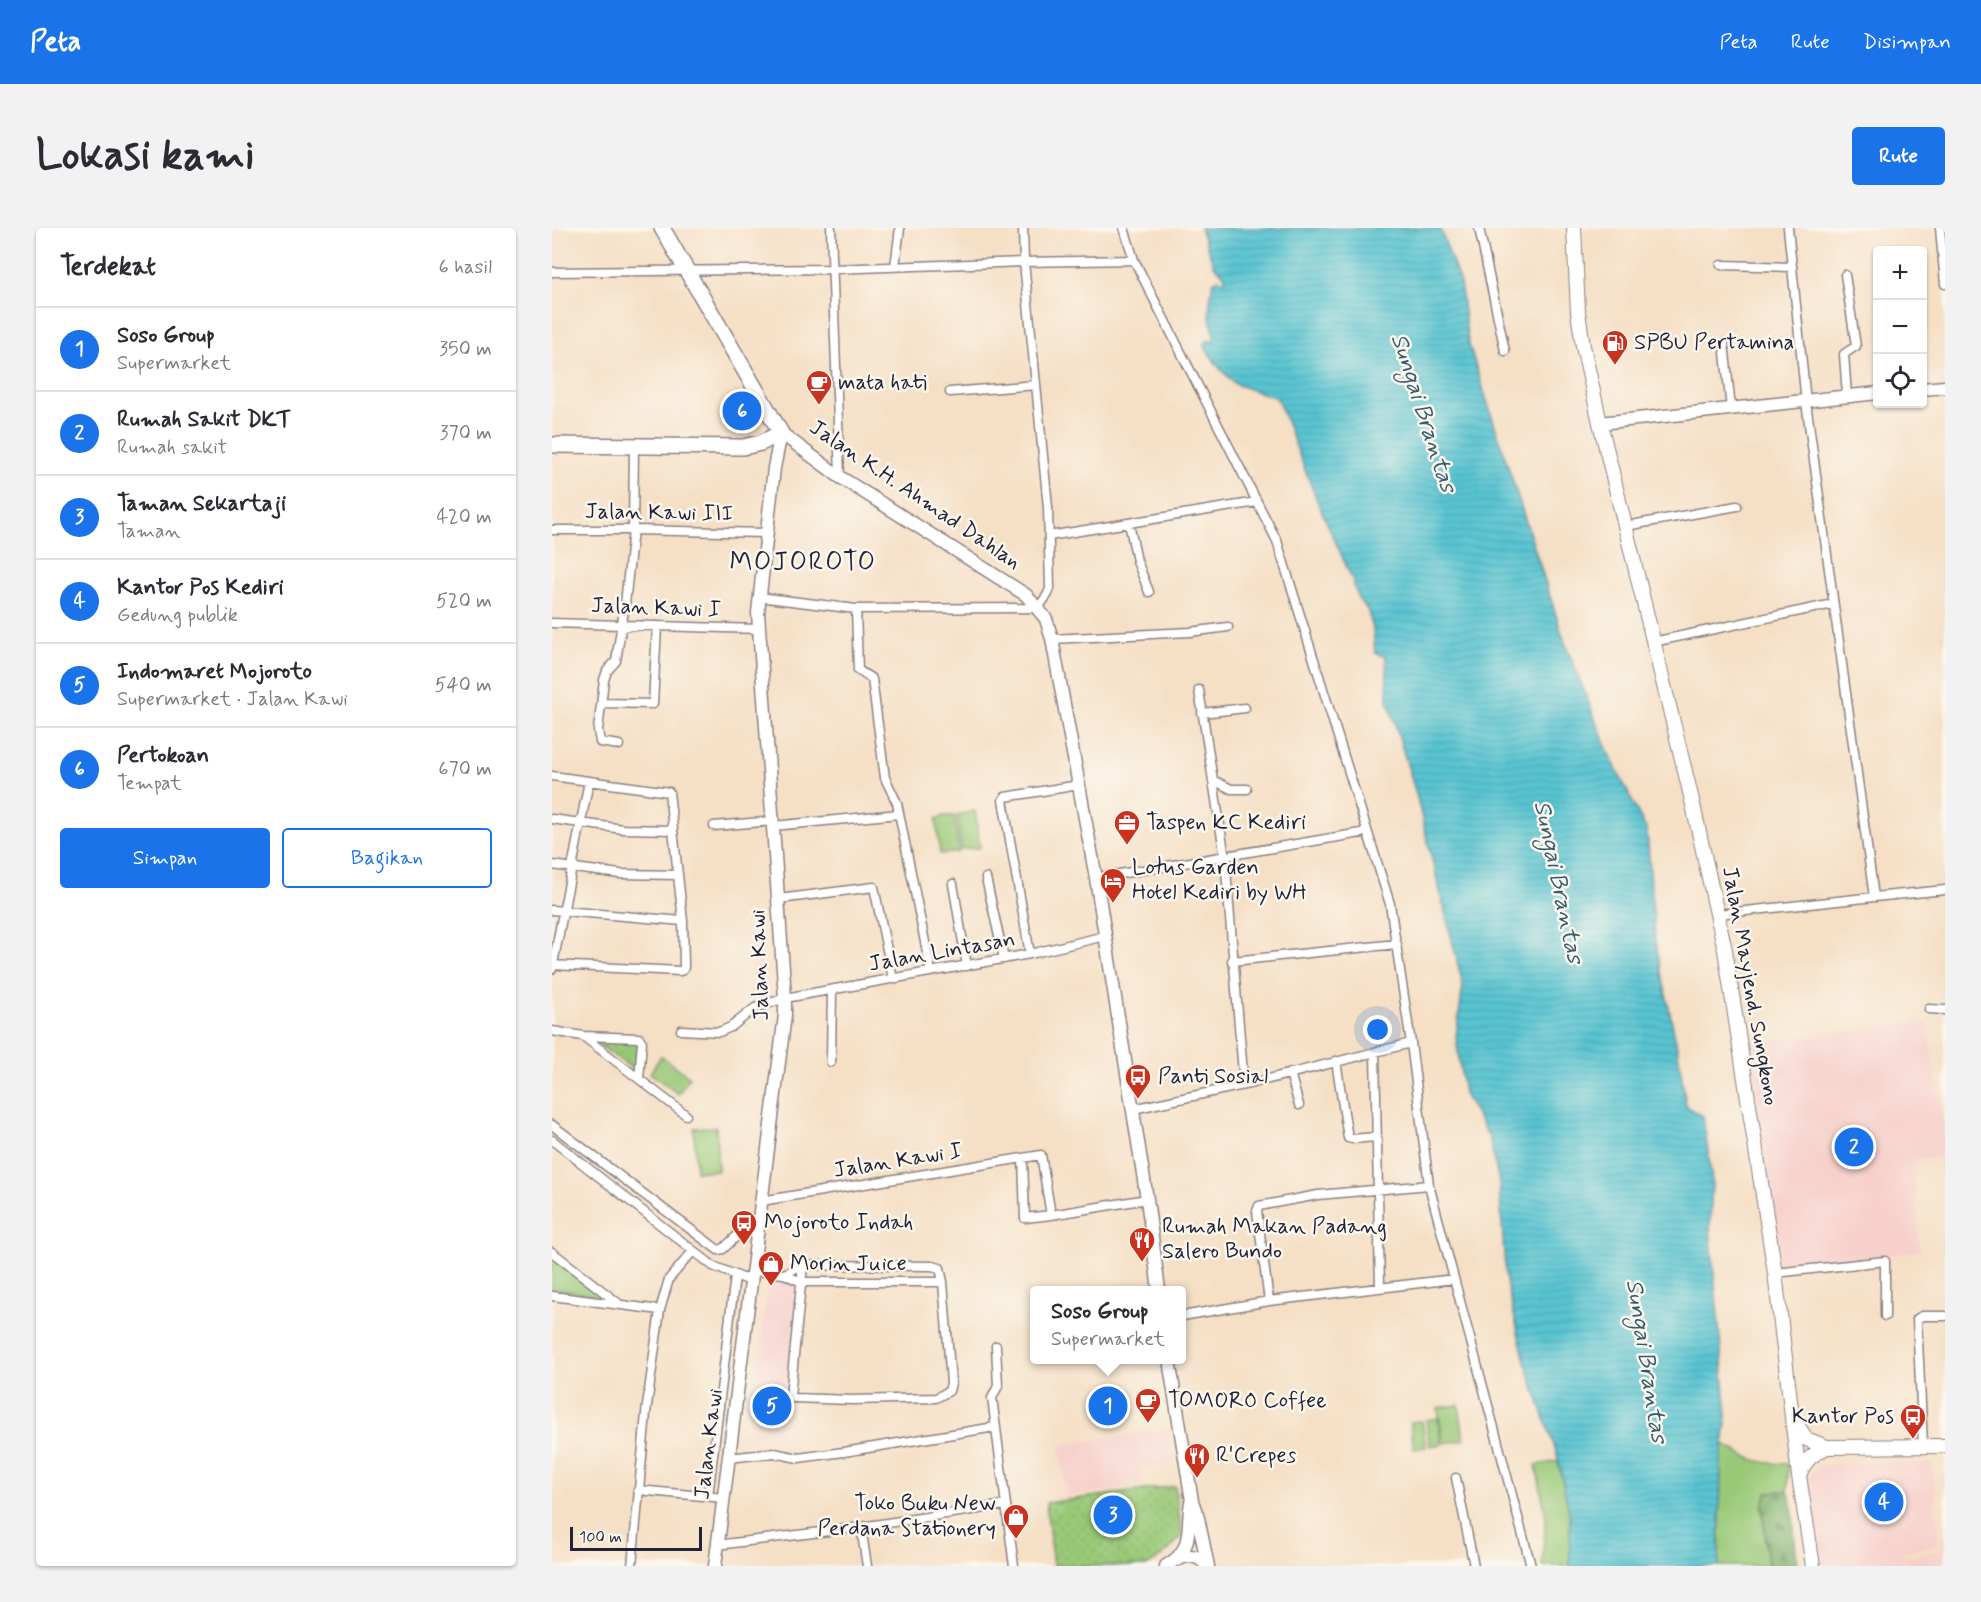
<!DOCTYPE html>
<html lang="id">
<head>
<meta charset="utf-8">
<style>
  body { margin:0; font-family:Mynerve,sans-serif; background:#f2f2f3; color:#2b2b33 }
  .controls { position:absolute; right:18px; top:18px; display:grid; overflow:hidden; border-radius:6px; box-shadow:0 2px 4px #0004 }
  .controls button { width:54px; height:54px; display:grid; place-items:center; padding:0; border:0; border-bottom:2px solid #e1e1e2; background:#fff; color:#2b2b33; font:30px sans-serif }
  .scale { position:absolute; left:18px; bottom:15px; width:132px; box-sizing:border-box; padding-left:6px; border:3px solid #22223b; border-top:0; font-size:16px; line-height:21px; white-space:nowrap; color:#22223b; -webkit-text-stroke:4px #fbf7ec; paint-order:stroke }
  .you { position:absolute; left:826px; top:802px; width:21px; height:21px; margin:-15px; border:4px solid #fff; border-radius:50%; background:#1a73e8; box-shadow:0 0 0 9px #1a73e833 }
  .badge { display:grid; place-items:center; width:39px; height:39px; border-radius:50%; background:#1a73e8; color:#fff; font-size:20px; font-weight:700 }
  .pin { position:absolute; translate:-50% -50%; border:3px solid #fff; box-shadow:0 2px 6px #0006 }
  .popup { position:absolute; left:478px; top:1058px; width:156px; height:78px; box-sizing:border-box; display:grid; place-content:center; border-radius:6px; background:#fff; filter:drop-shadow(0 2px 4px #0005); font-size:20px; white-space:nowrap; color:#7c7c81 }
  .popup b { font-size:22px; color:#2b2b33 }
  .popup::after { content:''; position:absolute; left:50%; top:100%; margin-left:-12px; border:12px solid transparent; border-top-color:#fff }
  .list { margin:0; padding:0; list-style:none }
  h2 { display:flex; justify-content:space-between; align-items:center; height:78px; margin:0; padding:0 24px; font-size:26px }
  h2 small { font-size:20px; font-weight:400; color:#7c7c81 }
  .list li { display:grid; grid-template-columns:39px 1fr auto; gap:18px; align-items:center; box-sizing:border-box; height:84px; padding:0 24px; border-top:2px solid #e1e1e2 }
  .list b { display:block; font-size:22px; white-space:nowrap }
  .list p { margin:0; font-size:20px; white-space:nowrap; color:#7c7c81 }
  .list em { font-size:20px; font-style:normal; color:#7c7c81 }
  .actions { display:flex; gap:12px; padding:18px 24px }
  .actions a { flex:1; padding:14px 0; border:2px solid #1a73e8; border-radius:6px; text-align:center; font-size:21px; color:#1a73e8 }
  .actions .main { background:#1a73e8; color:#fff }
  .icon { flex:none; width:33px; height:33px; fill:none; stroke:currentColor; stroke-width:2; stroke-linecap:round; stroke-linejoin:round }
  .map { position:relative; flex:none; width:1393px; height:1338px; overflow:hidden; border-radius:6px }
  header { display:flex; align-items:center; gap:36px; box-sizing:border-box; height:84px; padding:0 30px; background:#1a73e8; color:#fff }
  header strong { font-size:28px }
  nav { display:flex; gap:33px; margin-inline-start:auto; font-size:21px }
  .intro { display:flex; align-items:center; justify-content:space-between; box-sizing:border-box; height:144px; padding:0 36px }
  h1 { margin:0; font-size:42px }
  .button { padding:15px 27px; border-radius:6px; background:#1a73e8; color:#fff; font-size:21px; font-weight:700 }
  main { display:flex; gap:36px; padding:0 36px }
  aside { flex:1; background:#fff; border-radius:6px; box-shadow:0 2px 4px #0004 }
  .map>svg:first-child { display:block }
  .built { fill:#f7d0cb }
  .green { fill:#99c977; stroke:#5e7659; stroke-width:1.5 }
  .forest { fill:url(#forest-firs); stroke:#4e6852; stroke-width:1.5 }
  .park { fill:url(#park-dots); stroke:#5e7659; stroke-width:1.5 }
  .water { fill:url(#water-rules); stroke:#3d7386; stroke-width:1.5 }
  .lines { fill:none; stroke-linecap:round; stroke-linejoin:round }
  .street-casing { stroke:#8c8080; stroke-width:11 }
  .secondary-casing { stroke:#8c8080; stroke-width:15 }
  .primary-casing { stroke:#8c8080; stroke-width:16 }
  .highway-casing { stroke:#8c8080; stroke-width:18 }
  .street { stroke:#fff; stroke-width:8 }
  .secondary { stroke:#fff; stroke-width:12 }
  .primary { stroke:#fff; stroke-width:14 }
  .highway { stroke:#fff; stroke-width:15 }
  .labels { text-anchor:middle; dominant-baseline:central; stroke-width:5; stroke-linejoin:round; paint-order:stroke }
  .poi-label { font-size:22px; fill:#22223b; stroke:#fbf7ec; text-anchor:start }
  .street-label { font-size:22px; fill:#22223b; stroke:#fbf7ec }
  .water-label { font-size:24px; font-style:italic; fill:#355b70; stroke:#fbf7ec }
  .quarter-label { font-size:26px; letter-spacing:1.5px; fill:#22223b; stroke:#fbf7ec }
</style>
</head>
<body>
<header>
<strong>Peta</strong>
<nav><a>Peta</a><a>Rute</a><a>Disimpan</a></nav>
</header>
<div class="intro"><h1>Lokasi kami</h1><a class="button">Rute</a></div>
<main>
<aside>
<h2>Terdekat<small>6 hasil</small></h2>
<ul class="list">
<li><span class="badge">1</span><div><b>Soso Group</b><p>Supermarket</p></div><em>350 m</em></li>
<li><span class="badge">2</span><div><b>Rumah Sakit DKT</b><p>Rumah sakit</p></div><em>370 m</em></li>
<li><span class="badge">3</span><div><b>Taman Sekartaji</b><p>Taman</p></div><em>420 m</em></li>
<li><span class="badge">4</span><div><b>Kantor Pos Kediri</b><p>Gedung publik</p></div><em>520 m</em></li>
<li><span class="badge">5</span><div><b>Indomaret Mojoroto</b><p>Supermarket · Jalan Kawi</p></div><em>540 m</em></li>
<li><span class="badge">6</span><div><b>Pertokoan</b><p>Tempat</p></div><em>670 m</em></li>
</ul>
<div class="actions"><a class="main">Simpan</a><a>Bagikan</a></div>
</aside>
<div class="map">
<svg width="1393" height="1338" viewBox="0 0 1393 1338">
  <defs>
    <pattern id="forest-firs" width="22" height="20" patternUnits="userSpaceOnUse" patternTransform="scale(1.5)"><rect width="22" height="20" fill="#7aad68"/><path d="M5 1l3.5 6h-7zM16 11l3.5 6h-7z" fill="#648c57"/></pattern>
    <pattern id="park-dots" width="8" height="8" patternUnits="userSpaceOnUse" patternTransform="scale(1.5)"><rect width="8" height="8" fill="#99c977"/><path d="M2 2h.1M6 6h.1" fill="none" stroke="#84ac68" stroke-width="1.8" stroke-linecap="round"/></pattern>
    <pattern id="water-rules" width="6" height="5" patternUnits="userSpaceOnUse" patternTransform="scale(1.5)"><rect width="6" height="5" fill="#58c4d1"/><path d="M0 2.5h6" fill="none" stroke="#4ca8b4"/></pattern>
  </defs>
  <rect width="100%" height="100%" fill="#fbf7ec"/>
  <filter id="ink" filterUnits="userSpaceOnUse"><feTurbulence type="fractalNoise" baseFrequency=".0167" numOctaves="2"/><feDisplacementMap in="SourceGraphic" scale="12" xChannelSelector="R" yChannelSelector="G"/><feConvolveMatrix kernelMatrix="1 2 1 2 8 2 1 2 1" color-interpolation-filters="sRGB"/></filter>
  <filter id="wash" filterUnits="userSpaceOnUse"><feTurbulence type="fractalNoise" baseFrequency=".008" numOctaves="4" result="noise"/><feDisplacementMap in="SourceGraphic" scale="24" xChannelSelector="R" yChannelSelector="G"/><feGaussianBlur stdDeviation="1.35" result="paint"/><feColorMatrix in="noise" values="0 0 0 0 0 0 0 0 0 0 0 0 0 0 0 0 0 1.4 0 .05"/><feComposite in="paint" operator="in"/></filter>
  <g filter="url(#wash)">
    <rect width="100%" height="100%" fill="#f5dfc5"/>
    <path class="built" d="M 1375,793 L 1393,908 L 1393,929 L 1361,933 L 1368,1023 L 1228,1041 L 1199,816 Z
      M 216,1053 L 246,1056 L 227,1205 L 198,1209 Z
      M 616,1201 L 621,1236 L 589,1241 L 591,1257 L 514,1269 L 507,1217 Z
      M 1381,1234 L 1387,1316 L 1350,1324 L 1352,1338 L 1267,1338 L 1254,1256 L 1259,1246 L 1269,1238 L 1281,1236 Z
      M 1390,1309 L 1393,1309 L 1393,1338 L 1354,1338 L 1353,1328 L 1389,1322 Z"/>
    <path class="green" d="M 423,583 L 428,620 L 409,621 L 405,587 Z
      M 392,588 L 402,588 L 407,624 L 388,626 L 384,591 Z
      M 109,828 L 138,849 L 126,866 L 98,845 Z
      M 164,899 L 166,943 L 144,943 L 142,900 Z
      M 3,1033 L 52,1069 L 0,1061 L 0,1036 Z
      M 907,1177 L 912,1212 L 891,1215 L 886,1180 Z
      M 886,1190 L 889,1216 L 878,1218 L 874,1192 Z
      M 870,1193 L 874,1219 L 862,1221 L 858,1194 Z
      M 1171,1216 C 1198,1232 1204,1235 1236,1236 L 1236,1263 L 1215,1264 L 1210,1279 L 1216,1338 L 1167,1338 L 1169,1233 Z
      M 1006,1233 L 1018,1288 L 1018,1338 L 990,1338 L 994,1288 L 984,1237 Z"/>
    <path class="forest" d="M 1236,1263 L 1240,1277 L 1245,1338 L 1216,1338 L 1210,1279 L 1215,1264 Z"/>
    <path class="park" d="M 40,812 L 86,814 L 85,844 Z
      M 623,1258 L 630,1307 C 621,1319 608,1331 594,1338 L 501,1338 L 494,1275 Z"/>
    <path class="water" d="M 648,0 L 888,0 L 908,55 L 916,114 L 1012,412 L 1057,526 L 1095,603 L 1103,712 L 1126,824 L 1134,878 L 1151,888 L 1160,953 L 1158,1000 L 1175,1188 L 1169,1233 L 1167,1338 L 1018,1338 L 1018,1288 L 1005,1226 L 973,1133 L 954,1054 L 947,954 L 937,909 L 912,866 L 904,809 L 911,757 L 864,566 L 836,472 L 834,429 L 823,425 L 821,400 L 815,381 L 806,371 L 801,353 L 766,275 L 725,170 L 683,156 L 665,137 L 651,116 L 655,112 L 662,114 C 663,105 660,98 658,90 C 656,78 659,65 661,54 L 667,51 L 673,53 L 673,48 L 662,37 Z"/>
  </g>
  <g filter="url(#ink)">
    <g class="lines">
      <g class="street-casing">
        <path id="street" d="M 279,0 L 288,249
          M 572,0 L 582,32 L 725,313 L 838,676 L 859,815 L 877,957 L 979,1338
          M 927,0 L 953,123
          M 1388,0 L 1393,56
          M 1169,37 L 1240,39
          M 343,38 L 348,0
          M 0,44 L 281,41 L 472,34 L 582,32
          M 1293,47 L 1304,118 L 1292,126 L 1295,168
          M 1172,115 L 1179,181
          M 398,164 L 484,157
          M 577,295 L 585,333 L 597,364
          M 1074,298 L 1185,278
          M 0,302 L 81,302 L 214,305
          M 497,308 L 705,274
          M 207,369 L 304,381 L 486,380 L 496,366 L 498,360 L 496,279 L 472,34 L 471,0
          M 304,381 L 306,442 L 320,451 L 333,550 L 345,575 L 379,744
          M 0,395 L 207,401
          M 500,411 L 638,404 L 676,399
          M 1101,414 L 1281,376
          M 647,462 L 673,630 L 692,857
          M 50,475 L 101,476 L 105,398
          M 650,485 L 693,480
          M 67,517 L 48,514 L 46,502 L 52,452 L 55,443 L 64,433 L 73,376 L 81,302 L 82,219
          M 0,548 L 117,564 L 131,693 L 132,739 L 131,742 L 128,743 L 0,737
          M 661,552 L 679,561 L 695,561
          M 0,591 L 71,601 L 121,602
          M 162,598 L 221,593
          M 221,598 L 347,586
          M 0,637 L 68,646 L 126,647
          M 434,650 L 452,731
          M 544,650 L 815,604
          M 401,656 L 415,738
          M 1322,669 L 1393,662
          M 227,671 L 322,659 L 341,751
          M 0,682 L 131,693
          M 1166,686 L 1322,669 L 1254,174 L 1236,0
          M 478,726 L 451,572 L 453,569 L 527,557
          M 680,733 L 845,716
          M 0,741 L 37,553
          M 1377,781 L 1393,782
          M 129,802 L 167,804 L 179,799 L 203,780 L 233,770 L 478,726 L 553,708
          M 0,803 L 31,808 L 87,810 L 90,814 L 87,851
          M 31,808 L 134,887
          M 823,824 L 828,1059
          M 784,833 L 796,910 L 800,911 L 824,909
          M 279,834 L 280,762
          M 738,845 L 747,877
          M 581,881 L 701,855 L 859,815
          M 0,897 L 166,1022 L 171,1021 L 206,988
          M 0,912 L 161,1038 L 198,1053
          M 471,930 L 473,990 L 499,987
          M 209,973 L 489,927 L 499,987 L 595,971
          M 0,1024 L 66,1075
          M 200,1043 L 232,1046 L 249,1054 L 391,1054
          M 1223,1045 L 1333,1033 L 1333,1088
          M 232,1046 L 251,1037 L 380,1038 L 388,1040 L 391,1054 L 399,1155 L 397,1163 L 384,1170 L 301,1172 L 241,1170 L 238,1168 L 251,1037
          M 0,1068 L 108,1082 L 94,1185 L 80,1338
          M 717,1073 L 705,983 L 707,978 L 766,967 L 877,957
          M 108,1082 L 117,1051 L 141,1023
          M 630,1088 L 717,1073 L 902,1051
          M 444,1118 L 446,1158 L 440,1170 L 462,1338
          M 1371,1218 L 1365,1091 L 1370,1088 L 1393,1088
          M 177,1230 L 222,1225 L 246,1230 L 292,1224 L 443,1199
          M 904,1250 L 922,1338
          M 86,1262 L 172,1270
          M 156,1268 L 183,1048
          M 309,1299 L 315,1338
          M 165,1317 L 309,1299 L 453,1277"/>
      </g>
      <g class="secondary-casing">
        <path id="secondary" d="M 1370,161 L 1393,159
          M 1048,195 L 1326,165
          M 617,1132 L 640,1273 L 646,1290 L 656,1338
          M 625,1332 C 636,1325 647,1327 655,1338
          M 163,1338 L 233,787 L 233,770 L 206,385 L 222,240 L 229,205 L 288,249 L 474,367 L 494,391 L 500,411 L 544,650 L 595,971 L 607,1062
          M 614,1338 C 643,1321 634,1302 639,1274"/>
      </g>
      <g class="primary-casing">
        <path id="primary" d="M 1022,0 L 1026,84 L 1031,118 L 1048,195 L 1139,568 L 1173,722 L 1223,1045 L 1247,1248 L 1261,1338
          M 1244,1195 L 1254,1211 L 1275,1219 L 1393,1218
          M 1247,1248 C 1252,1232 1261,1226 1275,1219"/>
      </g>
      <g class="highway-casing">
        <path id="highway" d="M 0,217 L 191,219 L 209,215 L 229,205 L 110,0"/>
      </g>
      <use href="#street" class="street"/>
      <use href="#secondary" class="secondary"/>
      <use href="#primary" class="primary"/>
      <use href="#highway" class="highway"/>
    </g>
  </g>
  <defs>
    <g id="fuel-pin" transform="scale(1.35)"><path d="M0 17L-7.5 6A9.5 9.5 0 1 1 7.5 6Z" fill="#c8321e" stroke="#fbf7ec"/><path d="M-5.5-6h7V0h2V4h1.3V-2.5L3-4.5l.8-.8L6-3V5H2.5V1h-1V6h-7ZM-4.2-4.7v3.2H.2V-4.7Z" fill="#fff"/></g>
    <g id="cafe-pin" transform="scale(1.35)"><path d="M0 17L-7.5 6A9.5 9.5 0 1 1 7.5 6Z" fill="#c8321e" stroke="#fbf7ec"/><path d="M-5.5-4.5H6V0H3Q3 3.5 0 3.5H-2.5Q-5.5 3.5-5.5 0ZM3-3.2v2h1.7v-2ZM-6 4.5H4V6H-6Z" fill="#fff"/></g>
    <g id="office-pin" transform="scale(1.35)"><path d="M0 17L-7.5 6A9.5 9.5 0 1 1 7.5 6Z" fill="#c8321e" stroke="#fbf7ec"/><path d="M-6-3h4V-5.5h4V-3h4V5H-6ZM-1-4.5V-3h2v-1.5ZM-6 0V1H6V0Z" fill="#fff"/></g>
    <g id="hotel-pin" transform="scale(1.35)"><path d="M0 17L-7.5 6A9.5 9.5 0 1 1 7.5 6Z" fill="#c8321e" stroke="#fbf7ec"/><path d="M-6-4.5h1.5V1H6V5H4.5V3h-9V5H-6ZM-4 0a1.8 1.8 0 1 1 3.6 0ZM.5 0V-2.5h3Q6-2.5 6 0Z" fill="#fff"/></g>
    <g id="bus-pin" transform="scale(1.35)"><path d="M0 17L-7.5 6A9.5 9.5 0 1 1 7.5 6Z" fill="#c8321e" stroke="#fbf7ec"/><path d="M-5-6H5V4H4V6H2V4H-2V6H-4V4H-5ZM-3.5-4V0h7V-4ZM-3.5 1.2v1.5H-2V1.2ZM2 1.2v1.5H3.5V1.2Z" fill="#fff"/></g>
    <g id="restaurant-pin" transform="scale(1.35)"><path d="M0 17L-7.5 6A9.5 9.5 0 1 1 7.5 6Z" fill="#c8321e" stroke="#fbf7ec"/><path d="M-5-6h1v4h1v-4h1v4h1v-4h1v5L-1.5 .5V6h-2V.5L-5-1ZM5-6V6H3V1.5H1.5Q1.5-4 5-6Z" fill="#fff"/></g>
    <g id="shop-pin" transform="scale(1.35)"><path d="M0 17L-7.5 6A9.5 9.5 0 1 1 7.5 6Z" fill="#c8321e" stroke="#fbf7ec"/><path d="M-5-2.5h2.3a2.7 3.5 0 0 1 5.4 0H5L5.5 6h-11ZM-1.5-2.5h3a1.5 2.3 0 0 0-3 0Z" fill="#fff"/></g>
  </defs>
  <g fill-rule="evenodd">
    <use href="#fuel-pin" x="1063" y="115"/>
    <use href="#cafe-pin" x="267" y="155"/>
    <use href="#office-pin" x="575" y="595"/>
    <use href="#hotel-pin" x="561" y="653"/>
    <use href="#bus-pin" x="586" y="849"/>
    <use href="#bus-pin" x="192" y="995"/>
    <use href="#restaurant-pin" x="590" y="1012"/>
    <use href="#shop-pin" x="219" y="1036"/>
    <use href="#cafe-pin" x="596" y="1173"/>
    <use href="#bus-pin" x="1361" y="1189"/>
    <use href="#restaurant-pin" x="645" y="1228"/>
    <use href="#shop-pin" x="464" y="1289"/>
  </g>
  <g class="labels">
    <g class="poi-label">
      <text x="1082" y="115">SPBU Pertamina</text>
      <text x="286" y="155">mata hati</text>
      <text x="594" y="595">Taspen KC Kediri</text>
      <text x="580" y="640">Lotus Garden<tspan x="580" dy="25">Hotel Kediri by WH</tspan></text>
      <text x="606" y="849">Panti Sosial</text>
      <text x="212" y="995">Mojoroto Indah</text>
      <text x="610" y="999">Rumah Makan Padang<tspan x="610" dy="25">Salero Bundo</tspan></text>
      <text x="238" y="1036">Morin Juice</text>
      <text x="616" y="1173">TOMORO Coffee</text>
      <text x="1342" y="1189" text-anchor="end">Kantor Pos</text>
      <text x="664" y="1228">R'Crepes</text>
      <text x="444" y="1276" text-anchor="end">Toko Buku New<tspan x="444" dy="25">Perdana Stationery</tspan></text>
    </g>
    <g class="street-label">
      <text transform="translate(363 267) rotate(34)">Jalan K.H. Ahmad Dahlan</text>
      <text transform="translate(107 285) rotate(1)">Jalan Kawi III</text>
      <text transform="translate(104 380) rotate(2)">Jalan Kawi I</text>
      <text transform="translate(390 724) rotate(-10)">Jalan Lintasan</text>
      <text transform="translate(208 737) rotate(-92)">Jalan Kawi</text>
      <text transform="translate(1198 758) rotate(80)">Jalan Mayjend. Sungkono</text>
      <text transform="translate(346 933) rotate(-9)">Jalan Kawi I</text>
      <text transform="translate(157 1216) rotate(-83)">Jalan Kawi</text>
    </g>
    <g class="water-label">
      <text transform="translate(871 185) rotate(72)">Sungai Brantas</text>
      <text transform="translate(1006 654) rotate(78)">Sungai Brantas</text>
      <text transform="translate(1094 1133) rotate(81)">Sungai Brantas</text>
    </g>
    <g class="quarter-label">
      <text x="251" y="335">MOJOROTO</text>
    </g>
  </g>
</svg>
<div class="controls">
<button>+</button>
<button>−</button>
<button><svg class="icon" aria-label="locate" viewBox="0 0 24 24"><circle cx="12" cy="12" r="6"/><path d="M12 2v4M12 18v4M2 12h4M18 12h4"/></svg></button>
</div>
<div class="scale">100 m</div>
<div class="you"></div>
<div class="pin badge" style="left:556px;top:1178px">1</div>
<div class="popup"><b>Soso Group</b>Supermarket</div>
<div class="pin badge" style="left:1302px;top:919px">2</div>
<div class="pin badge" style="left:561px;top:1287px">3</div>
<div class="pin badge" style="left:1332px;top:1274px">4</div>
<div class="pin badge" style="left:220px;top:1178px">5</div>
<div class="pin badge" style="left:190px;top:183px">6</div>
</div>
</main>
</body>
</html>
